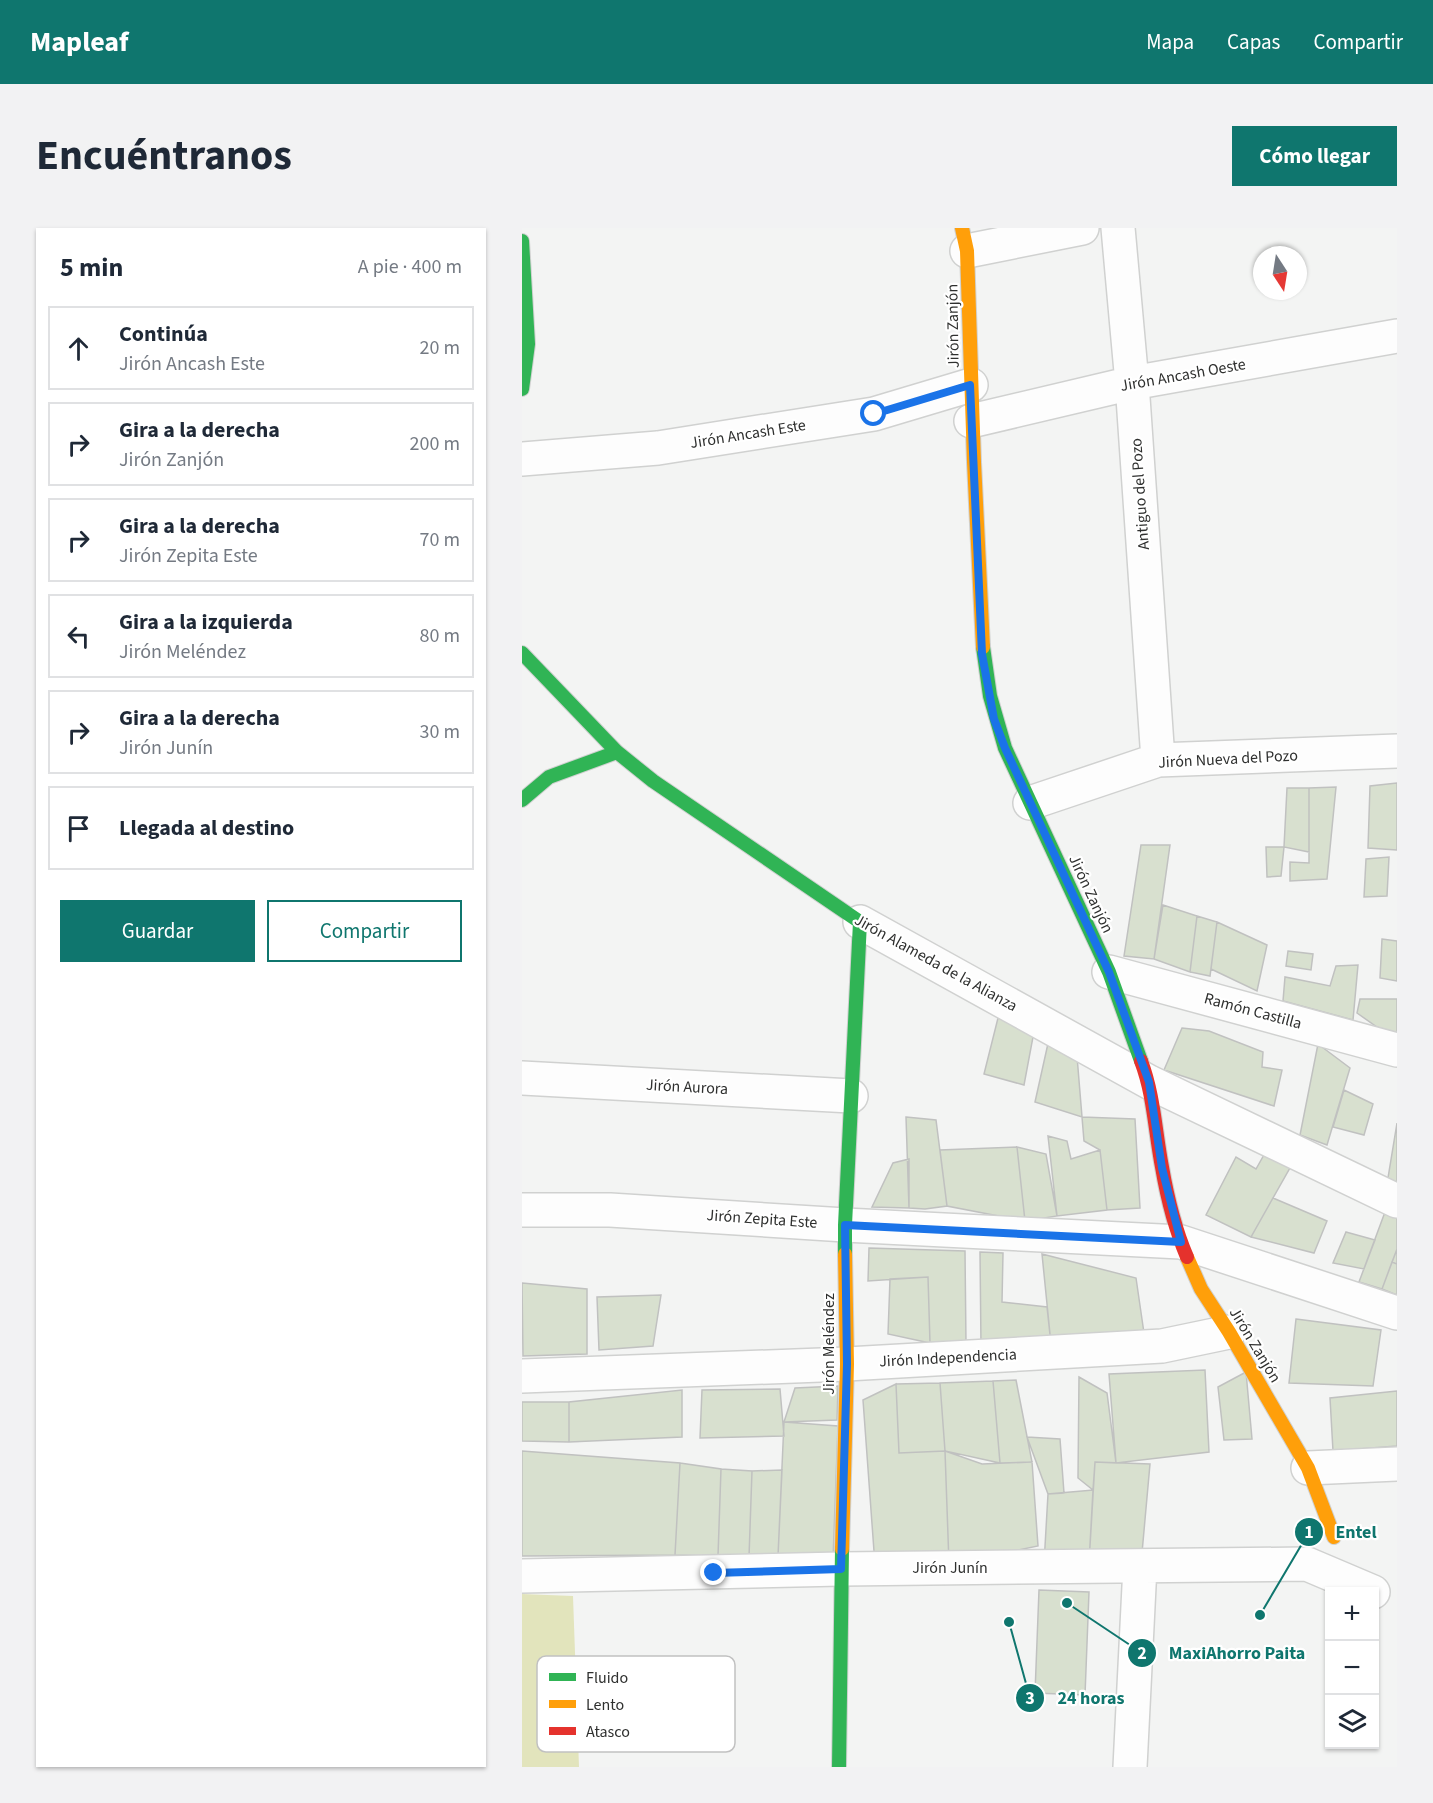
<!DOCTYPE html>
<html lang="es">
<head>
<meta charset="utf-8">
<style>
  body { margin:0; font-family:"Source Sans 3",sans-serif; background:#f2f2f3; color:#1f2937 }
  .controls { position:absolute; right:18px; bottom:18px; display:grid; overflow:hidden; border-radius:0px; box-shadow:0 2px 4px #0004 }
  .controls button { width:54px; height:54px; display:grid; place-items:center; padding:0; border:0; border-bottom:2px solid #e0e1e3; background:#fff; color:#1f2937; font:30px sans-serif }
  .compass { position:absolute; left:731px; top:18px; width:54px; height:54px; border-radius:50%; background:#fff; box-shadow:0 2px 4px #0004; rotate:168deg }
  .stop { position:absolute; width:18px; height:18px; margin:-14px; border:4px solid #1a73e8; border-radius:50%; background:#fff }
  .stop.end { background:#1a73e8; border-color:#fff; box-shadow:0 2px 6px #0008 }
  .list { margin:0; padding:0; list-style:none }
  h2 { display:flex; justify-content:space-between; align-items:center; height:78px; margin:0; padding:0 24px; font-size:26px }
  h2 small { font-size:20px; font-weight:400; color:#747a83 }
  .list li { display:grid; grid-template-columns:39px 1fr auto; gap:18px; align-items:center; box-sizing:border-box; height:84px; margin:0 12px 12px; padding:0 12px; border:2px solid #e0e1e3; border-radius:0px }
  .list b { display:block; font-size:22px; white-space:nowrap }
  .list p { margin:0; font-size:20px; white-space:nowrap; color:#747a83 }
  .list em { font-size:20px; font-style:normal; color:#747a83 }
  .actions { display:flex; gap:12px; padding:18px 24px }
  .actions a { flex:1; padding:14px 0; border:2px solid #0f766e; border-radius:0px; text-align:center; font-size:21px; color:#0f766e }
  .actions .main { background:#0f766e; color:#fff }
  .icon { flex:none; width:33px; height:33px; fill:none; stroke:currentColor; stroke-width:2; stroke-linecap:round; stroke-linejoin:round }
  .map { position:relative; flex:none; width:875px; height:1539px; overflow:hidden; border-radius:0px }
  header { display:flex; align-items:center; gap:36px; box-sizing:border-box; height:84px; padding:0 30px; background:#0f766e; color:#fff }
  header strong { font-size:28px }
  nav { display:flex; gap:33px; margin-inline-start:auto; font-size:21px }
  .intro { display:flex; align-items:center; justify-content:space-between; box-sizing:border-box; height:144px; padding:0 36px }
  h1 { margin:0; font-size:42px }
  .button { padding:15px 27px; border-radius:0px; background:#0f766e; color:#fff; font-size:21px; font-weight:700 }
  main { display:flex; gap:36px; padding:0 36px }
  aside { flex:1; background:#fff; border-radius:0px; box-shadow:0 2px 4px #0004 }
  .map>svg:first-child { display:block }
  .green { fill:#e2e4bc }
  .building { fill:#d8e0cf; stroke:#c0c1c0; stroke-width:1.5 }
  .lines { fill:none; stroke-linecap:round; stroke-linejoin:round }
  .street-casing { stroke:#d0d1d0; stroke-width:36 }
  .fast-casing { stroke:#d0d1d0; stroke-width:16 }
  .slow-casing { stroke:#d0d1d0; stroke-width:16 }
  .jam-casing { stroke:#d0d1d0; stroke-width:16 }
  .street { stroke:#fdfdfd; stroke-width:33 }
  .fast { stroke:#30b455; stroke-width:14 }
  .slow { stroke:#ff9f0a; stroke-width:14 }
  .jam { stroke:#e5322d; stroke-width:14 }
  .route { stroke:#1a73e8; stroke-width:8 }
  .labels { text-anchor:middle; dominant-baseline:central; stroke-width:4.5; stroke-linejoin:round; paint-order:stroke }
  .street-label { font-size:16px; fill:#2f302f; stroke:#fff }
  .key { fill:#fff; stroke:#c1c1c1; stroke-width:1.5 }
  .key-label { font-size:16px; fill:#2f302f }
  .leader { fill:none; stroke:#0f766e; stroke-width:2 }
  .callout-dot { fill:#0f766e; stroke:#fff; stroke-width:2 }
  .mark-label { font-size:18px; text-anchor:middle; font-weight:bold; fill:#fff }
  .callout-label { font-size:18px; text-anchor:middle; font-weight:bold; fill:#0f766e; stroke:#fff; stroke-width:4.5; stroke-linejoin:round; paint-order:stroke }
</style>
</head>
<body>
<header>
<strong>Mapleaf</strong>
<nav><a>Mapa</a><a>Capas</a><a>Compartir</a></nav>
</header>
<div class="intro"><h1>Encuéntranos</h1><a class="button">Cómo llegar</a></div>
<main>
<aside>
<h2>5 min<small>A pie · 400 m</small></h2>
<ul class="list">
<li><svg class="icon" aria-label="ahead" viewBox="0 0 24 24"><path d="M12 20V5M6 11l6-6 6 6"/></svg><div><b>Continúa</b><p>Jirón Ancash Este</p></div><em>20 m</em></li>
<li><svg class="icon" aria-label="right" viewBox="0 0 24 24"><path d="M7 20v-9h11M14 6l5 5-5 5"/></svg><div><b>Gira a la derecha</b><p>Jirón Zanjón</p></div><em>200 m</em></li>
<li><svg class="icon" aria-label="right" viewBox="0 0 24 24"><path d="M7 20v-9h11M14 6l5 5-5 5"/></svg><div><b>Gira a la derecha</b><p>Jirón Zepita Este</p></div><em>70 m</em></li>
<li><svg class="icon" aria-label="left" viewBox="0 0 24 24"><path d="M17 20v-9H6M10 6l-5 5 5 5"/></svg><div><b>Gira a la izquierda</b><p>Jirón Meléndez</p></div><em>80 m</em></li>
<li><svg class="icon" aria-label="right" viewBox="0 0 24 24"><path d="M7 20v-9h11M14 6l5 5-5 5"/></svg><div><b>Gira a la derecha</b><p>Jirón Junín</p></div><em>30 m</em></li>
<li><svg class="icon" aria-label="arrive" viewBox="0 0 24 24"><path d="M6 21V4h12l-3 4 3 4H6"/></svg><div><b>Llegada al destino</b></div></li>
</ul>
<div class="actions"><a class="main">Guardar</a><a>Compartir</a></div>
</aside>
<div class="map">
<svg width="875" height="1539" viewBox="0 0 875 1539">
  <rect width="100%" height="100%" fill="#f3f4f3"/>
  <path class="green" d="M 0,1366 L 51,1368 L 57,1539 L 0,1539 Z"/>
  <path class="building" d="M 875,555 L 875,622 L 846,620 L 848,558 Z
    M 814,559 L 805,651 L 768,653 L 768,634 L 787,635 L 787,560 Z
    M 765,560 L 787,560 L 787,624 L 762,619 Z
    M 619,617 L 648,617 L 632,731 L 602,728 Z
    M 744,619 L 762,619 L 759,648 L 745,649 Z
    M 867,629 L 865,668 L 842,669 L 844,631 Z
    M 641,677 L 675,688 L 668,744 L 632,731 Z
    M 675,688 L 695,694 L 688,748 L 668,744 Z
    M 695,694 L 745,717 L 735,763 L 689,741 Z
    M 860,711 L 875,713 L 875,753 L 858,750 Z
    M 766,723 L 791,726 L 789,742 L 764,738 Z
    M 836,737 L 831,792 L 761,773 L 763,749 L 808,758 L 814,738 Z
    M 838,771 L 875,771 L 875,807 L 855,799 L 835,785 Z
    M 480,774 L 514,793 L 502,857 L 462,846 Z
    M 660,800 L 687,803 L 741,824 L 740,839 L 760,842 L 752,878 L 642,842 Z
    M 529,802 L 554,816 L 560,889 L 513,874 Z
    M 796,816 L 828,840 L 805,917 L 778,907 Z
    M 822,862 L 851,876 L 842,907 L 811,899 Z
    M 384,889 L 414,892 L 425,978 L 403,981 L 387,980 Z
    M 560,889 L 613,891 L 618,980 L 585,982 L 578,922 L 562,913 Z
    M 875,895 L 875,960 L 865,956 Z
    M 526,908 L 545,913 L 549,931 L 578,922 L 585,982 L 535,988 Z
    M 747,918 L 773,931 L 729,1009 L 684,987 L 714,929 L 734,941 Z
    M 495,919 L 503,993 L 425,978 L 418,922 Z
    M 495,919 L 524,926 L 535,988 L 503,993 Z
    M 387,931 L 387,980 L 350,979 L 371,935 Z
    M 751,970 L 805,993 L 792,1025 L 729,1009 Z
    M 866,976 L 875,980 L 875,1021 L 860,1061 L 837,1054 Z
    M 824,1004 L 853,1012 L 842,1041 L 811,1035 Z
    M 347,1020 L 443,1023 L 444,1116 L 408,1115 L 406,1049 L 346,1053 Z
    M 875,1021 L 875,1036 L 870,1034 Z
    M 458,1024 L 481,1025 L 480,1074 L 525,1079 L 529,1116 L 459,1118 Z
    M 520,1026 L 614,1050 L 622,1105 L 529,1116 Z
    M 870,1034 L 875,1036 L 875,1067 L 860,1061 Z
    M 406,1049 L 408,1115 L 366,1106 L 368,1051 Z
    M 0,1055 L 65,1061 L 65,1126 L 1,1128 Z
    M 139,1067 L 131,1118 L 77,1122 L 75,1069 Z
    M 774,1091 L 859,1102 L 851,1158 L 767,1155 Z
    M 683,1142 L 687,1224 L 594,1235 L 587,1146 Z
    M 724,1144 L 730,1211 L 702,1212 L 696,1159 Z
    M 557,1149 L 585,1165 L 594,1235 L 573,1234 L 571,1262 L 556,1250 Z
    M 494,1152 L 510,1234 L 478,1235 L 471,1153 Z
    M 471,1153 L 478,1235 L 423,1223 L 418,1155 Z
    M 418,1155 L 423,1223 L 377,1225 L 374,1156 Z
    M 374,1156 L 377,1225 L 423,1223 L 427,1336 L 353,1337 L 341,1172 Z
    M 316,1158 L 315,1192 L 262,1194 L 273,1160 Z
    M 258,1161 L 262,1208 L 178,1210 L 180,1162 Z
    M 160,1162 L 160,1209 L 47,1214 L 47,1174 Z
    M 875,1163 L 875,1218 L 811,1223 L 808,1170 Z
    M 0,1174 L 47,1174 L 47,1214 L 0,1213 Z
    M 262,1194 L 316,1198 L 311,1331 L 256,1328 Z
    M 505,1209 L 538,1211 L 542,1265 L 526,1266 Z
    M 0,1223 L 158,1235 L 153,1327 L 0,1328 Z
    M 423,1223 L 460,1236 L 510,1234 L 516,1318 L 427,1336 Z
    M 573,1234 L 628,1236 L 619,1336 L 567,1335 Z
    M 158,1235 L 199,1241 L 196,1328 L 153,1327 Z
    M 199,1241 L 230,1243 L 227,1329 L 196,1328 Z
    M 260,1242 L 256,1328 L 227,1329 L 230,1243 Z
    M 571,1262 L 567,1335 L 522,1336 L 526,1266 Z
    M 517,1362 L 567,1364 L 563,1467 L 513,1465 Z"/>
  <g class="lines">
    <g class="street-casing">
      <path id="street" d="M 596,0 L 610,155 L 636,532
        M 445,23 L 560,0
        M 449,193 L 610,155 L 875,108
        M 0,231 L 136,220 L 352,186 L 449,157
        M 508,575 L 636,532 L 875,523
        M 338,694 L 627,854 L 875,973
        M 587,744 L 875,822
        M 0,850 L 329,868
        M 0,982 L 88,982 L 323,997 L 659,1014 L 875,1085
        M 0,1148 L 325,1136 L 640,1118 L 707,1104
        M 786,1240 L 875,1236
        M 0,1348 L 319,1341 L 785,1336 L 851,1364
        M 608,1539 L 618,1338"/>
    </g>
    <g class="fast-casing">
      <path id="fast" d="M 0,13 L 6,116 L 0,161
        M 461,419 L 468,468 L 483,520 L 587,744 L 619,833
        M 0,425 L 95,524 L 131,553 L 338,694 L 323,997 L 323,1026
        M 0,572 L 27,549 L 95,524
        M 317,1539 L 320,1321"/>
    </g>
    <g class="slow-casing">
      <path id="slow" d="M 440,0 L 445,23 L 452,234 L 461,419
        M 665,1029 L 679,1061 L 707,1104 L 786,1240 L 812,1309
        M 320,1321 L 325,1136 L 323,1026"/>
    </g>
    <g class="jam-casing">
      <path id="jam" d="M 619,833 C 632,867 633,903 640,939 C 645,968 653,1001 665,1029"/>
    </g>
    <use href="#street" class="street"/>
    <use href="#fast" class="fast"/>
    <use href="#slow" class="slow"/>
    <use href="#jam" class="jam"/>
  </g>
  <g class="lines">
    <path class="route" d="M 192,1345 L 319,1341 L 325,1136 L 323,997 L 659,1014 L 640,940 L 627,854 L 587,744 L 483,520 L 472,491 L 460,426 L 448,157 L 352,186"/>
  </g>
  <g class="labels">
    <g class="street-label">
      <text transform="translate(431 98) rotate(-91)">Jirón Zanjón</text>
      <text transform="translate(661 147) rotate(-10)">Jirón Ancash Oeste</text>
      <text transform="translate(226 206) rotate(-9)">Jirón Ancash Este</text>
      <text transform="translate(618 266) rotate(-94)">Antiguo del Pozo</text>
      <text transform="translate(706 531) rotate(-3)">Jirón Nueva del Pozo</text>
      <text transform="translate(569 666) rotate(65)">Jirón Zanjón</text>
      <text transform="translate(414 735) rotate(29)">Jirón Alameda de la Alianza</text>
      <text transform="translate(731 783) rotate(15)">Ramón Castilla</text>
      <text transform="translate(165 859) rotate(3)">Jirón Aurora</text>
      <text transform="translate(240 991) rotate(4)">Jirón Zepita Este</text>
      <text transform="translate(307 1116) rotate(-90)">Jirón Meléndez</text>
      <text transform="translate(733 1117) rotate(59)">Jirón Zanjón</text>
      <text transform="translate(426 1130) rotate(-3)">Jirón Independencia</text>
      <text x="428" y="1340">Jirón Junín</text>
    </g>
  </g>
  <rect x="15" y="1428" width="198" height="96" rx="9" class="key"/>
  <rect x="27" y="1445" width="27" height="8" fill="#30b455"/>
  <rect x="27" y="1472" width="27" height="8" fill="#ff9f0a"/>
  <rect x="27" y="1499" width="27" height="8" fill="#e5322d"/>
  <g class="key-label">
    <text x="64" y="1455">Fluido</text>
    <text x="64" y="1482">Lento</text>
    <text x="64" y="1509">Atasco</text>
  </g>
  <path class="leader" d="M738 1387L787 1304M545 1375L620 1425M487 1394L508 1470"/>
  <g class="callout-dot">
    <circle cx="738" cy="1387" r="6"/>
    <circle cx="545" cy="1375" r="6"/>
    <circle cx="487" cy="1394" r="6"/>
    <circle cx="787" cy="1304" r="15"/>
    <circle cx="620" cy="1425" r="15"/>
    <circle cx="508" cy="1470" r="15"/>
  </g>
  <g class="mark-label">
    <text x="787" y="1310">1</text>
    <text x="620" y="1431">2</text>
    <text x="508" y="1476">3</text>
  </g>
  <g class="callout-label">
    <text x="834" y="1310">Entel</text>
    <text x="715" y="1431">MaxiAhorro Paita</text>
    <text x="569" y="1476">24 horas</text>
  </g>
</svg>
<div class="controls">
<button>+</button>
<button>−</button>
<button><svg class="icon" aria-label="layers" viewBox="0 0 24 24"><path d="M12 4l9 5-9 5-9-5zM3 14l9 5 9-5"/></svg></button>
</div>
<svg class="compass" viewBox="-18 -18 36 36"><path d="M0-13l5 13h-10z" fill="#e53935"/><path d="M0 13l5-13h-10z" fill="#747a83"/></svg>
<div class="stop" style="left:352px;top:186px"></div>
<div class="stop end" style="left:192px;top:1345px"></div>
</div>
</main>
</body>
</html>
